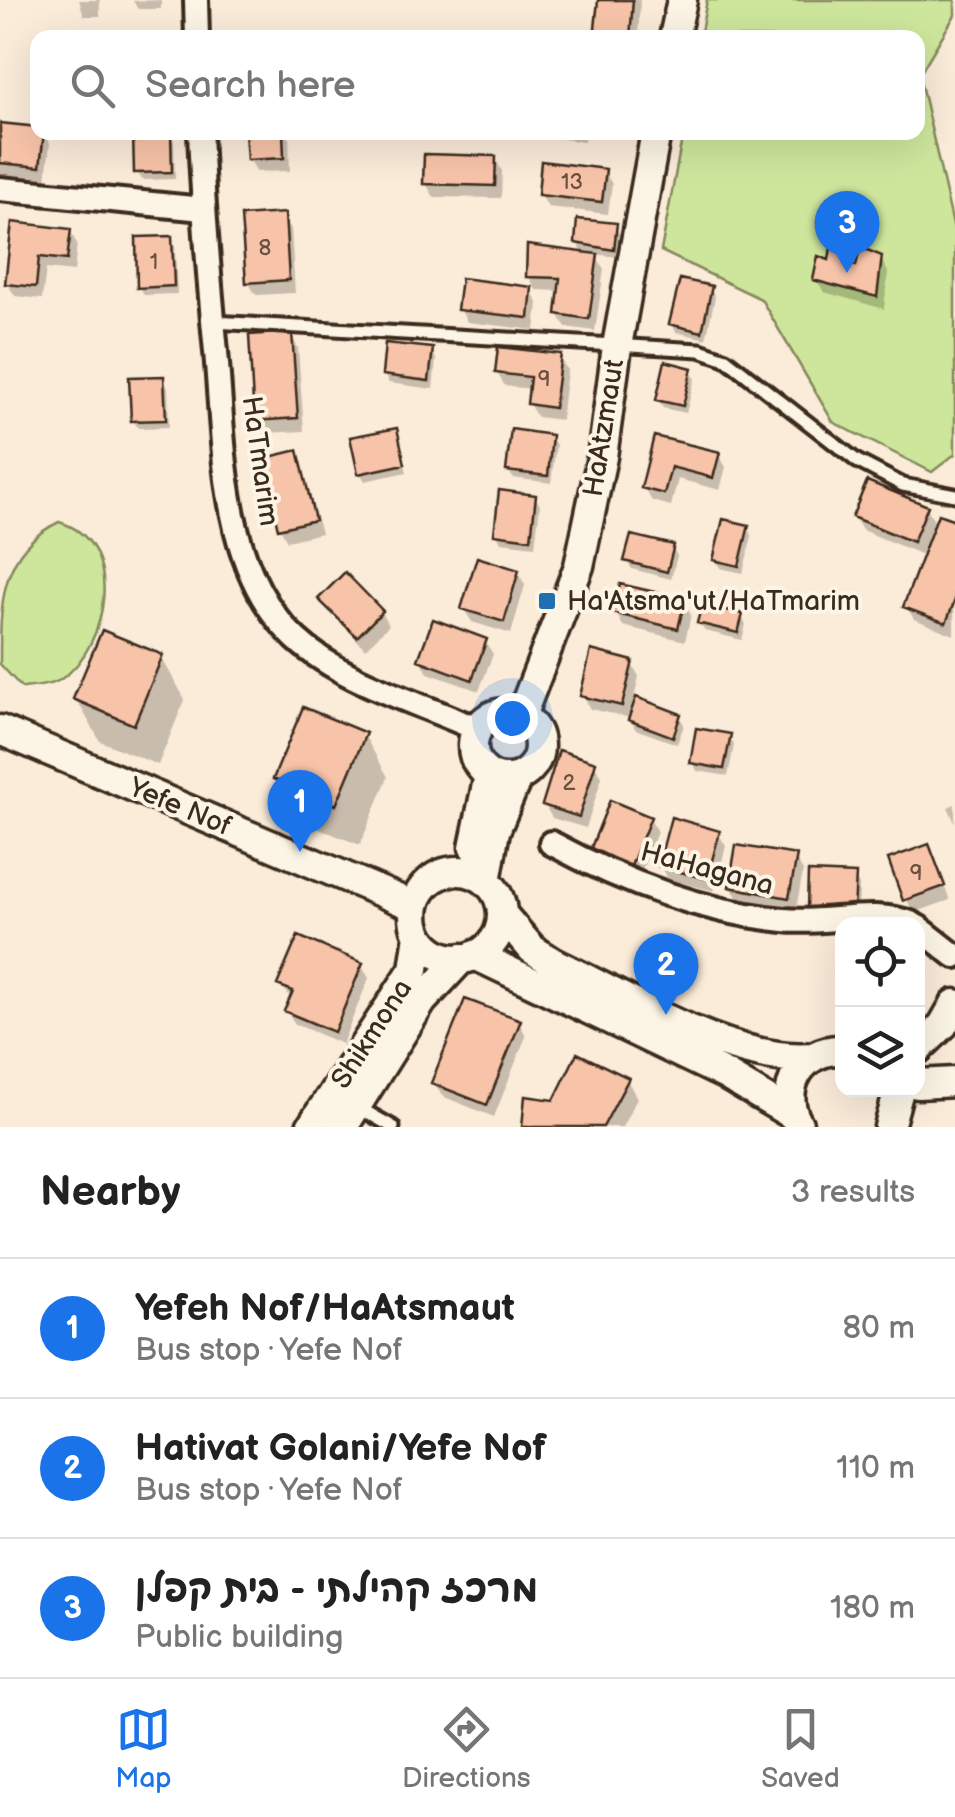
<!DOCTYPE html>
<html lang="en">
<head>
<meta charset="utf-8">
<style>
  body { margin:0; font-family:"Balsamiq Sans","Playpen Sans Hebrew",sans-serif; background:#f6f6f6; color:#222 }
  .controls { position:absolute; right:30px; bottom:30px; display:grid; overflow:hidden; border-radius:20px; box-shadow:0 10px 40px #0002 }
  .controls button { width:90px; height:90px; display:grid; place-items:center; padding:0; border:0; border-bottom:2px solid #e0e0e0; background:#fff; color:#222; font:50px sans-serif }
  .you { position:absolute; left:512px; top:718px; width:35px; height:35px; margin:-25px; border:8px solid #fff; border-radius:50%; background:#1a73e8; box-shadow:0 0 0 15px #1a73e833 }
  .badge { display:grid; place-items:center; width:65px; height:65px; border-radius:50%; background:#1a73e8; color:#fff; font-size:32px; font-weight:700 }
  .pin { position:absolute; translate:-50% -82px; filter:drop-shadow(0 2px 5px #0008) }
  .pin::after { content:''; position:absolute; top:52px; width:35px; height:30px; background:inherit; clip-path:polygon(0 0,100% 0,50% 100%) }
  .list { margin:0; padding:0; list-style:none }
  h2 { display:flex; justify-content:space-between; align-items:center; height:130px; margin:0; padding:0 40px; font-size:42px }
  h2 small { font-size:32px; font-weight:400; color:#767676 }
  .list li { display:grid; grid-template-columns:65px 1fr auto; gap:30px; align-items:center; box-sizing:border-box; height:140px; padding:0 40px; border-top:2px solid #e0e0e0 }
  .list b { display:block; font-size:38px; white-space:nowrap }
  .list p { margin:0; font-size:32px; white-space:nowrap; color:#767676 }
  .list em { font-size:32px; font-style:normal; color:#767676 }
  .icon { flex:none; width:55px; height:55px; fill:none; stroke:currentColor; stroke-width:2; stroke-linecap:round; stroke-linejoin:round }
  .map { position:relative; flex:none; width:955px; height:1127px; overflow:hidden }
  .search { position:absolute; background:#fff; box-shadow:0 10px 40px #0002; left:30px; right:30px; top:30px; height:110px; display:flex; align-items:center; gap:25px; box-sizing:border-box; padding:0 35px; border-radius:20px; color:#767676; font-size:38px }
  .sheet { height:550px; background:#fff }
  nav { display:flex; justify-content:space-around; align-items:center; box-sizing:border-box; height:140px; border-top:2px solid #e0e0e0; background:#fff; font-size:28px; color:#767676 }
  nav a { display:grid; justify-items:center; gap:5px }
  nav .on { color:#1a73e8 }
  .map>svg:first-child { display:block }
  .green { fill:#cee69c; stroke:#84885d; stroke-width:2.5 }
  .shadow { fill:#0003 }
  .building { fill:#f8c4a9; stroke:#3b2a1e; stroke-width:2.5 }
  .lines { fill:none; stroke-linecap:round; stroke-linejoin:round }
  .service-casing { stroke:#3b2a1e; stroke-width:19 }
  .minor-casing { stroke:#3b2a1e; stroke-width:30 }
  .tertiary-casing { stroke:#3b2a1e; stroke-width:35 }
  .service { stroke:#fcf5e5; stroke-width:11 }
  .minor { stroke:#fcf5e5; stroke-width:22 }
  .tertiary { stroke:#fcf5e5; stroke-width:28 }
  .poi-dot { fill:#1f6fb2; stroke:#fcf5e5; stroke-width:4 }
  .labels { text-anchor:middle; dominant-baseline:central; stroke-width:8; stroke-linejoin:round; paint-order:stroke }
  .number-label { font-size:22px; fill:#6a5041 }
  .street-label { font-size:28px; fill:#3b2a1e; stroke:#fcf5e5 }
  .poi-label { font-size:28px; fill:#3b2a1e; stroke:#fcf5e5; text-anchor:start }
</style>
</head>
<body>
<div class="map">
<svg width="955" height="1127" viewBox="0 0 955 1127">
  <rect width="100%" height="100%" fill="#fbebd9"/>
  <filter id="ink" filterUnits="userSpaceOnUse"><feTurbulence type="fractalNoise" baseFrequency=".01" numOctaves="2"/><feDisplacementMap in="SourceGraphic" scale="20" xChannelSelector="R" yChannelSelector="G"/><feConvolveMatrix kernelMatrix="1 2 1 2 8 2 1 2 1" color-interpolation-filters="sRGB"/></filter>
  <g filter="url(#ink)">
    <path class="green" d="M 707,0 L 955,0 L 955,15 L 919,75 L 955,234 L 955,454 L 932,472 L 833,422 L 761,299 L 661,251 L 683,133 L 918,132 L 918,38 L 700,37 Z
      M 59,522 C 127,541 109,648 60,680 C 50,686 33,687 22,688 L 0,664 C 0,603 0,550 59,522 Z"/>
    <path class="shadow" d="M 79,0 L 100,0 L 100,16 L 84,16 Z
      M 161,0 L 161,9 L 138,9 L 133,1 Z
      M 600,0 L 640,0 L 638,38 L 596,38 Z
      M 0,125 L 44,132 L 50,143 L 46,180 L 0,174 Z
      M 248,132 L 289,132 L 290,171 L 257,172 L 249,159 Z
      M 521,132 L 585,132 L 584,142 Z
      M 169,133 L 174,141 L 175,179 L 142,180 L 137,172 Z
      M 495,158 L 502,171 L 501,198 L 434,197 L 426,184 Z
      M 604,171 L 612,184 L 608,214 L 548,207 L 540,194 Z
      M 283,216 L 291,229 L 295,293 L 256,295 L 248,282 Z
      M 615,226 L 620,234 L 618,257 L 595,254 L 604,269 L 595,331 L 566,327 L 558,314 L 561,291 L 536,290 L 529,277 L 584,255 L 577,243 Z
      M 70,231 L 77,244 L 74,272 L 46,269 L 42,299 L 15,296 L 7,283 Z
      M 170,239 L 175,247 L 177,294 L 144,295 L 140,287 Z
      M 847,255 L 857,272 L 880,258 L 888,272 L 884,309 L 824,292 L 816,279 Z
      M 711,289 L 715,297 L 706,339 L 676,332 L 672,324 Z
      M 531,290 L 538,303 L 535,330 L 467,322 L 460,309 Z
      M 291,335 L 298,348 L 304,431 L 264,433 L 257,420 Z
      M 432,351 L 436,359 L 433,389 L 389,383 L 384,375 Z
      M 559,357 L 567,370 L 561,420 L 537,417 L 529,404 L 531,389 L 505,386 L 497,373 Z
      M 690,370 L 695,378 L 686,413 L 663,408 L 658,399 Z
      M 163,379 L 168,387 L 169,427 L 138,428 L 133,420 Z
      M 395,430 L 407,472 L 365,481 L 360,473 Z
      M 551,437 L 556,445 L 551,483 L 513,478 L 508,470 Z
      M 656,439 L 718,454 L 726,467 L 720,490 L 678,479 L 671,506 L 652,501 L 644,488 Z
      M 297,452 L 321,533 L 287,541 L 280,528 Z
      M 535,497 L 540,505 L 535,546 L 501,542 L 497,534 Z
      M 927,508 L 936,525 L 955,523 L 954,635 L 914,619 L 906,606 L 925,556 L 862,530 L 854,517 Z
      M 747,527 L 752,536 L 743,573 L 720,568 L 716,560 Z
      M 672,547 L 677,556 L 671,579 L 632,569 L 627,561 Z
      M 518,572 L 525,585 L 511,634 L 472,622 L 464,609 Z
      M 321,599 L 381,612 L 389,625 L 365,649 Z
      M 683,601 L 691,615 L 685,641 L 623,626 L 616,613 Z
      M 741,616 L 746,624 L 742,640 L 705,631 L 700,623 Z
      M 485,641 L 493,654 L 479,691 L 428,673 L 421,660 Z
      M 161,657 L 185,699 L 158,765 L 100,741 L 76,699 Z
      M 631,663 L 639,676 L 634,699 L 680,716 L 684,725 L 677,744 L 635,729 L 631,718 L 590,709 L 583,695 Z
      M 364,735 L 388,777 L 360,845 L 300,821 L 276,779 Z
      M 729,737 L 734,745 L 728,776 L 697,771 L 693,762 Z
      M 594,764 L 602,777 L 586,828 L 552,818 L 544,804 Z
      M 955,804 L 955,823 L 948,807 Z
      M 650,819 L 657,832 L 639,878 L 600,862 L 592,849 Z
      M 718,833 L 726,846 L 714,891 L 668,879 L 660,865 Z
      M 928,847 L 950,900 L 913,913 L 891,861 Z
      M 795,858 L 803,871 L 796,910 L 739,900 L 731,887 Z
      M 854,876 L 859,885 L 858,919 L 814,917 Z
      M 361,965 L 369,978 L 342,1044 L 295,1024 L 287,1011 L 292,999 L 280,984 Z
      M 519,1022 L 526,1036 L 494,1117 L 442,1096 L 434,1083 Z
      M 627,1080 L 637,1098 L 622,1127 L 525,1127 L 556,1103 Z"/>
    <path class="building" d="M 598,0 L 633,0 L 630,38 L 594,38 Z
      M 0,123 L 38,127 L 38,132 L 44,132 L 40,167 L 0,163 Z
      M 133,132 L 171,132 L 172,172 L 134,173 Z
      M 245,132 L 283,132 L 284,158 L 247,160 Z
      M 424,154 L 496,156 L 495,186 L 423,184 Z
      M 541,161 L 606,169 L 602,202 L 538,195 Z
      M 285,213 L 289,280 L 246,283 L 241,216 Z
      M 577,219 L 617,223 L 614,250 L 575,243 Z
      M 12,222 L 71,229 L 67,260 L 39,257 L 36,287 L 5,284 Z
      M 172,236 L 174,286 L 137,288 L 136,237 Z
      M 527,245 L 598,254 L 589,319 L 556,314 L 560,278 L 526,277 Z
      M 831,247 L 849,253 L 846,263 L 856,266 L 860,247 L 882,256 L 877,297 L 813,280 L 818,256 L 829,260 Z
      M 461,278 L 532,287 L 529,318 L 457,310 Z
      M 680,279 L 712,286 L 702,332 L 669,324 Z
      M 292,332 L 298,418 L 254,421 L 249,335 Z
      M 385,343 L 433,348 L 429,381 L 382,375 Z
      M 498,347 L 561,354 L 554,408 L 527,404 L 530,377 L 495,373 Z
      M 665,361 L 692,368 L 683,406 L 656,400 Z
      M 164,376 L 166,420 L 131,421 L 129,377 Z
      M 397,428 L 405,464 L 358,474 L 350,437 Z
      M 511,429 L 552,435 L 548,476 L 506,471 Z
      M 654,436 L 720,452 L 713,478 L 671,467 L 664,494 L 641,488 Z
      M 298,450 L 315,520 L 278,529 L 261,459 Z
      M 867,481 L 928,506 L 913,542 L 852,517 Z
      M 499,490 L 536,495 L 531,539 L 494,534 Z
      M 938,514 L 955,520 L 955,600 L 946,623 L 903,607 Z
      M 723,519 L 749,525 L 739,566 L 713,560 Z
      M 631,535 L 674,545 L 667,572 L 624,561 Z
      M 477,557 L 519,570 L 504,622 L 461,609 Z
      M 345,572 L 383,611 L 357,637 L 318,599 Z
      M 620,584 L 685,599 L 678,629 L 613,613 Z
      M 702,604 L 743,614 L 738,633 L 697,623 Z
      M 433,619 L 487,639 L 472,680 L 418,660 Z
      M 102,630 L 163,655 L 134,725 L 73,699 Z
      M 591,650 L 633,661 L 622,706 L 580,696 Z
      M 636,697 L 681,714 L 673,737 L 628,720 Z
      M 303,707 L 366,733 L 336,805 L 273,779 Z
      M 696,728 L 731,734 L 724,769 L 690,763 Z
      M 559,750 L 596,762 L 579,817 L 542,805 Z
      M 610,800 L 651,817 L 631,866 L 590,850 Z
      M 671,817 L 720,831 L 707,879 L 658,866 Z
      M 929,844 L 945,886 L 903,901 L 888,859 Z
      M 736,845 L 797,855 L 789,898 L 729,887 Z
      M 808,872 L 856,874 L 854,912 L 807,910 Z
      M 298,936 L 363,963 L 334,1032 L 284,1011 L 293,991 L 277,985 Z
      M 465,999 L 521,1020 L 487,1105 L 431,1083 Z
      M 577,1053 L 629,1078 L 603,1127 L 522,1127 L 525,1096 L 554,1100 Z"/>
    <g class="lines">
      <g class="service-casing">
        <path id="service" d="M 213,322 L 700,350 L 726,359 L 857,461 L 903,485 L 955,495
          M 354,1105 L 393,1127"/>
      </g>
      <g class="minor-casing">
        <path id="minor" d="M 196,0 L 197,38
          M 200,132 C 203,206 209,279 216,352 C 225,447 220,568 296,639 C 340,680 411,700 465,724 L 480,725
          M 0,189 L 203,209
          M 551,843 C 623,882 702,912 784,920 C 826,925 873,908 913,924
          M 918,927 L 955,956"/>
      </g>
      <g class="tertiary-casing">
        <path id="tertiary" d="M 674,38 L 682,0
          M473 746a33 33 0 1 1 66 0a33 33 0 1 1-66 0Z
          M 521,716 L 579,566 L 602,457 L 617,346 L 656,132
          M 0,730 L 414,906
          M 474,847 L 489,775
          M414 915a44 44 0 1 1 88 0a44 44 0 1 1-88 0Z
          M 486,881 L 495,831 L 517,778
          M 502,914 L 532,949 L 554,963 C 628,998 732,1064 812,1057
          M 475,955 L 724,1074 L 793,1115
          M 918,1049 L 943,1025 L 955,1004
          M 918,1084 L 955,1082
          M 798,1124 C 777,1089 802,1048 842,1050
          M 311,1127 L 414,969 L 419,935
          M 343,1127 L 422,1001 L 462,958
          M 889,1127 L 899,1090"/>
      </g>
      <use href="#service" class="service"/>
      <use href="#minor" class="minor"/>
      <use href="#tertiary" class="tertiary"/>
    </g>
  </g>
  <rect class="poi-dot" x="537" y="591" width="20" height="20" rx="5"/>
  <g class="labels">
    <g class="number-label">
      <text x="572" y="182">13</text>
      <text x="265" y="248">8</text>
      <text x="154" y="262">1</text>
      <text x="544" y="379">9</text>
      <text x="569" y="783">2</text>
      <text x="916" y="873">9</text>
    </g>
    <g class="street-label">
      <text transform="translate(604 428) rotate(-81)">HaAtzmaut</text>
      <text transform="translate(260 461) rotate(82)">HaTmarim</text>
      <text transform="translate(180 807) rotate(23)">Yefe Nof</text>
      <text transform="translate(707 869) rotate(15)">HaHagana</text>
      <text transform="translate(372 1034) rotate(-57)">Shikmona</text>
    </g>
    <g class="poi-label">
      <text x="567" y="601">Ha'Atsma'ut/HaTmarim</text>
    </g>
  </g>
</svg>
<div class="controls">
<button><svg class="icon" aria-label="locate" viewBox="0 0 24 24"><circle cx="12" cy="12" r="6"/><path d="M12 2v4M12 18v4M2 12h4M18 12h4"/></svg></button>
<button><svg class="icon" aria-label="layers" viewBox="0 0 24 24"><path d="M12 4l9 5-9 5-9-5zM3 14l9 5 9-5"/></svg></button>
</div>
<div class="you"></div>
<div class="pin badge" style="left:300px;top:852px">1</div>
<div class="pin badge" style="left:666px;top:1015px">2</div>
<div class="pin badge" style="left:847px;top:273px">3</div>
<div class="search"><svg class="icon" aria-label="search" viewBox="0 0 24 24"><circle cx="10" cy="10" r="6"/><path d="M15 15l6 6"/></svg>Search here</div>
</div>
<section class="sheet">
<h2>Nearby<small>3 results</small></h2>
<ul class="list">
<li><span class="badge">1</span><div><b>Yefeh Nof/HaAtsmaut</b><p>Bus stop · Yefe Nof</p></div><em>80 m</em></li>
<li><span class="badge">2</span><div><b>Hativat Golani/Yefe Nof</b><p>Bus stop · Yefe Nof</p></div><em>110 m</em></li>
<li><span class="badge">3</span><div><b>מרכז קהילתי - בית קפלן</b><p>Public building</p></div><em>180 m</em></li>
</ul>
</section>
<nav>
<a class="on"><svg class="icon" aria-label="map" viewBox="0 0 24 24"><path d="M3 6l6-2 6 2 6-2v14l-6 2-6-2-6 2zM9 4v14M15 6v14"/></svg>Map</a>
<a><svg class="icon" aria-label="directions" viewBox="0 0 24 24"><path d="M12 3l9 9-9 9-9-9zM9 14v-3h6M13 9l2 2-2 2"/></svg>Directions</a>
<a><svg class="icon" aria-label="saved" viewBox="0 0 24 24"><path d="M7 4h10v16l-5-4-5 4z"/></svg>Saved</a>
</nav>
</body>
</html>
